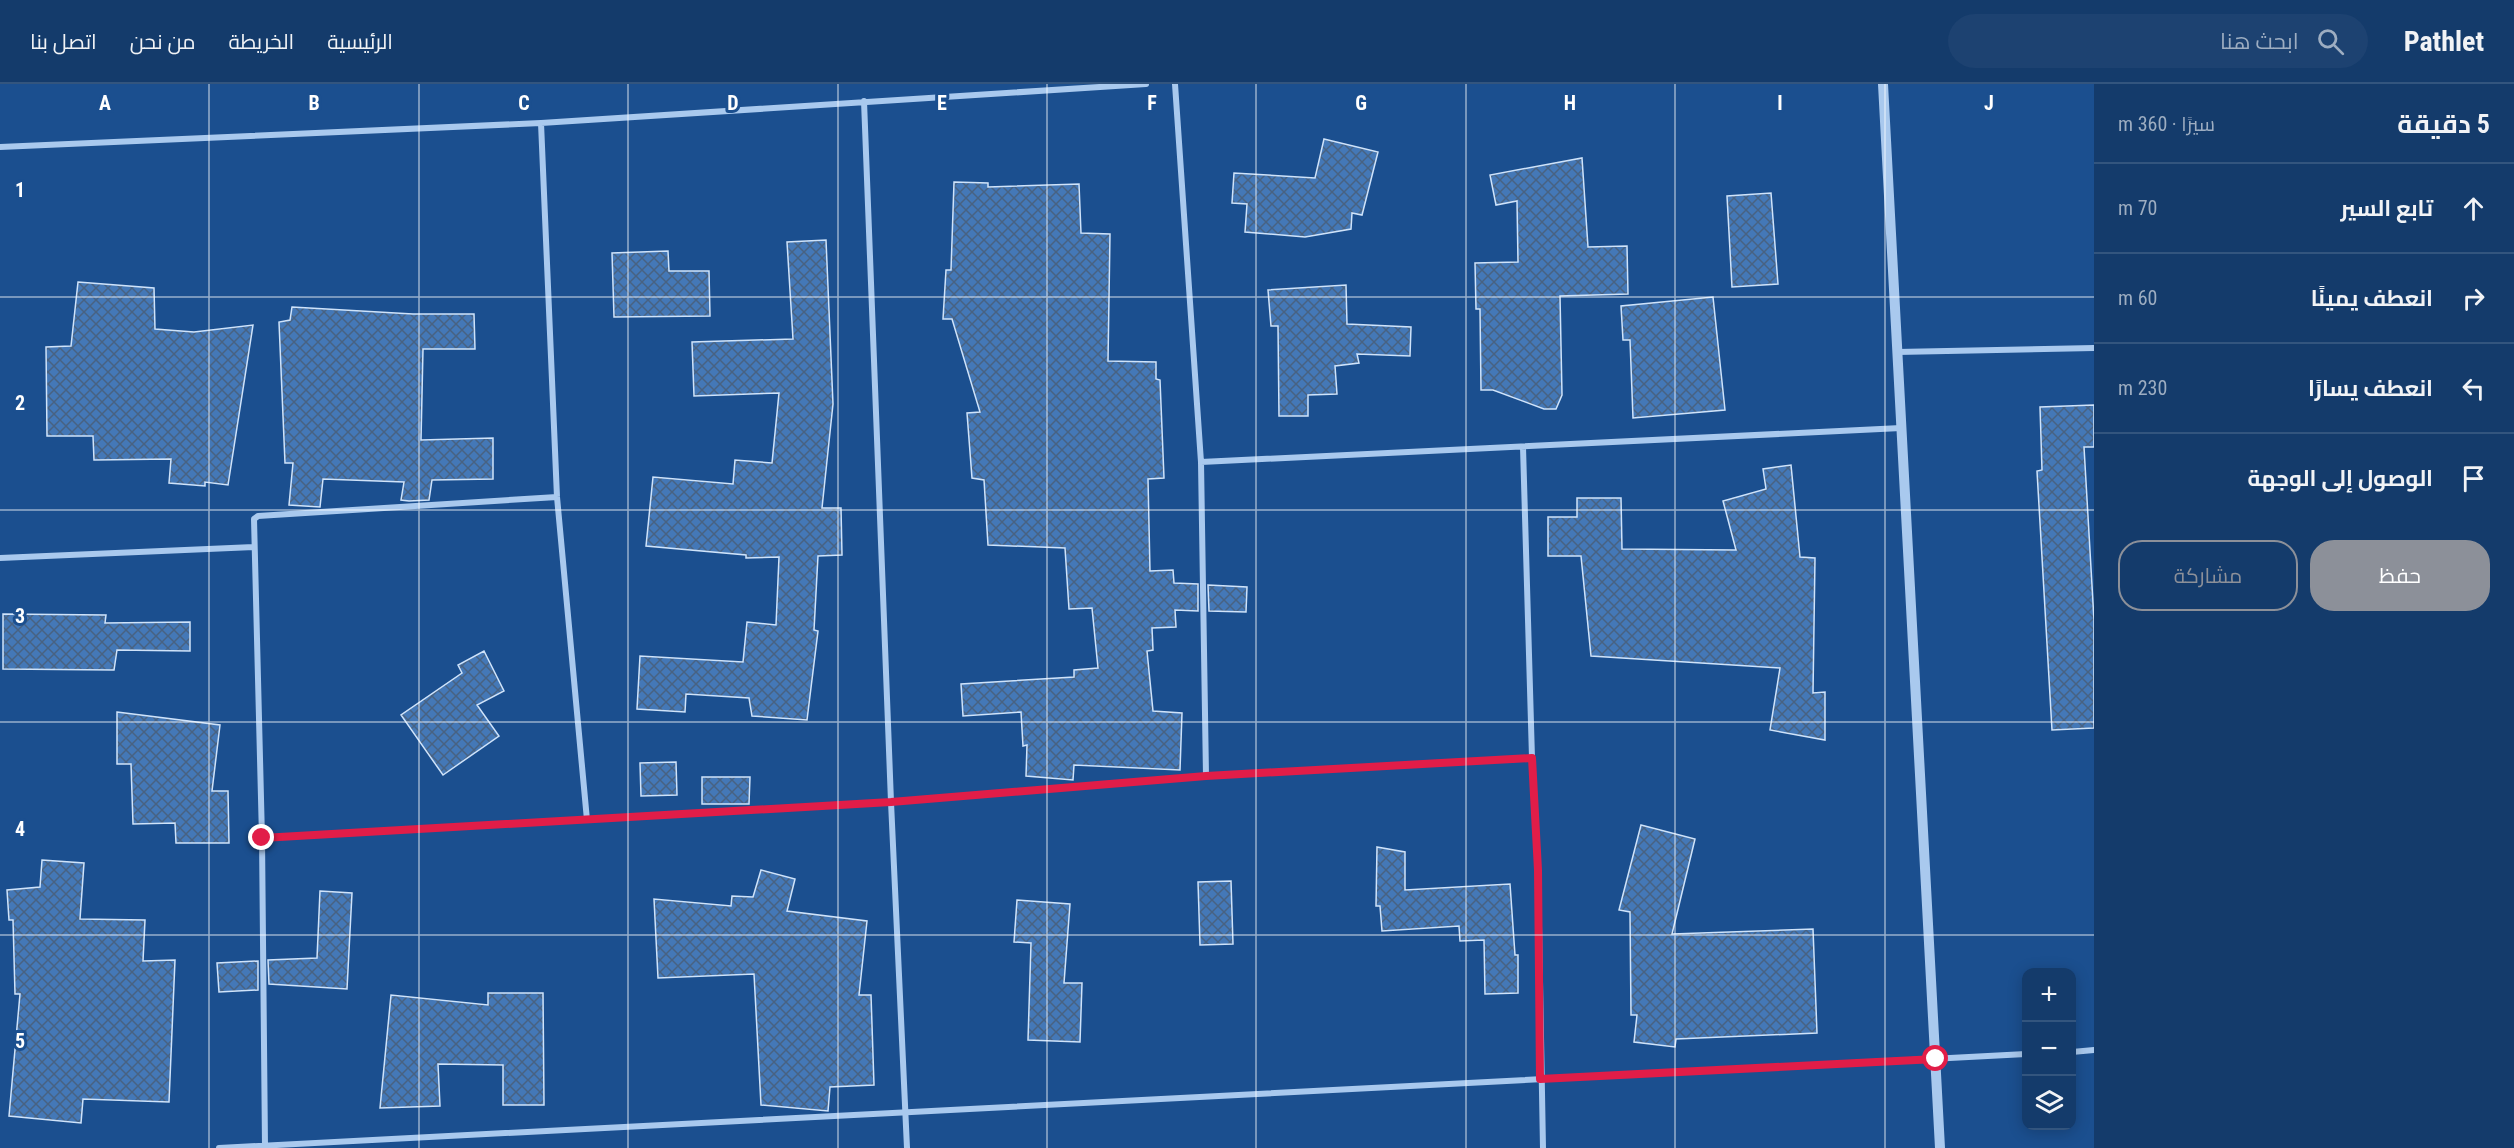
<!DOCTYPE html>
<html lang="ar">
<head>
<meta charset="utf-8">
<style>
  body { margin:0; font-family:"Roboto Condensed",Cairo,sans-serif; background:#1d4271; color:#f1f3f6; direction:rtl }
  .controls { position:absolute; right:18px; bottom:18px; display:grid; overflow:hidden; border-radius:12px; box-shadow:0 3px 15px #0003 }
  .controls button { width:54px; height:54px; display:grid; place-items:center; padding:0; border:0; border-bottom:2px solid #33557e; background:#143b6b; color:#f1f3f6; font:30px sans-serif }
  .stop { position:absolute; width:18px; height:18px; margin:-14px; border:4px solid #e11d48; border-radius:50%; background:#fff }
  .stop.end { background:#e11d48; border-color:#fff; box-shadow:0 2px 6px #0008 }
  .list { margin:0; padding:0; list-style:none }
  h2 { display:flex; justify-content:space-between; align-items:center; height:78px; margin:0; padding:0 24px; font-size:26px }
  h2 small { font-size:20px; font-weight:400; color:#9dadc1 }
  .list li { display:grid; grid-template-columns:39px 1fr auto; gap:18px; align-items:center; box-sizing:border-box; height:90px; padding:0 24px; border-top:2px solid #33557e }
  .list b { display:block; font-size:22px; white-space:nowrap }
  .list em { font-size:20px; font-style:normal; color:#9dadc1 }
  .actions { display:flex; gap:12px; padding:18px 24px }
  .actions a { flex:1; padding:14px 0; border:2px solid #8c9099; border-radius:24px; text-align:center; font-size:21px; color:#8c9099 }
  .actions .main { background:#8c9099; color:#fff }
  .icon { flex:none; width:33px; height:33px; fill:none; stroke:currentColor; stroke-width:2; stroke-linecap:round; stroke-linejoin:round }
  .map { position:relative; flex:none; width:2094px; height:1064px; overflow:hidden; direction:ltr }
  header { display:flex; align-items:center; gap:36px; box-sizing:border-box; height:84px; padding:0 30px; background:#143b6b; border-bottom:2px solid #33557e }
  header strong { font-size:28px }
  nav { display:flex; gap:33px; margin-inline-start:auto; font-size:21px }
  .search { width:420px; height:54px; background:#1d4271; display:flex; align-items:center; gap:15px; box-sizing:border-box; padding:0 21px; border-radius:33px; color:#9dadc1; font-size:22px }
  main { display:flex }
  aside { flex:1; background:#143b6b }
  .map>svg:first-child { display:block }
  .building { fill:url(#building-cross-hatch); stroke:#cfe3fa; stroke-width:1.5 }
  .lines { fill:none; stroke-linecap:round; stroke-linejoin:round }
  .minor { stroke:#a9c9ee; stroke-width:6 }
  .tertiary { stroke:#a9c9ee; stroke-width:10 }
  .route { stroke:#e11d48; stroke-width:8 }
  .grid { fill:none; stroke:#fff; stroke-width:1.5; stroke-opacity:0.55 }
  .grid-label { font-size:20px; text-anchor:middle; font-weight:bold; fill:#fff; stroke:#1b4f8f; stroke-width:6; stroke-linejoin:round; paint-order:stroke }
</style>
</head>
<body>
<header>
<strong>Pathlet</strong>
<div class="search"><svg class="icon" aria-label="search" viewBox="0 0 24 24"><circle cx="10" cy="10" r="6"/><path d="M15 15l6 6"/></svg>ابحث هنا</div>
<nav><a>الرئيسية</a><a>الخريطة</a><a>من نحن</a><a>اتصل بنا</a></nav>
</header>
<main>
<aside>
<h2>5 دقيقة<small>سيرًا · 360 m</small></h2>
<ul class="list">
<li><svg class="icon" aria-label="ahead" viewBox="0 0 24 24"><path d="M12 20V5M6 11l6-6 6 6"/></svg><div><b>تابع السير</b></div><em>70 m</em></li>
<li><svg class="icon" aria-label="right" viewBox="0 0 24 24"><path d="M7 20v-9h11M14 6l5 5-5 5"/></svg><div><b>انعطف يمينًا</b></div><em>60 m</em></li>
<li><svg class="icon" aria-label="left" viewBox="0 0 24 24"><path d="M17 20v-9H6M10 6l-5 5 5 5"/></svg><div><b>انعطف يسارًا</b></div><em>230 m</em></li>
<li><svg class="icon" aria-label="arrive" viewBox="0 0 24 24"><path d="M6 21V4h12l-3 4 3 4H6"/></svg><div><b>الوصول إلى الوجهة</b></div></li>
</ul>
<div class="actions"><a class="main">حفظ</a><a>مشاركة</a></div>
</aside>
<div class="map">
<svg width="2094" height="1064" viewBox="0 0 2094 1064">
  <defs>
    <pattern id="building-cross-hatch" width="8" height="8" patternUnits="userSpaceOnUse" patternTransform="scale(1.5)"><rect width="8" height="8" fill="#4478b7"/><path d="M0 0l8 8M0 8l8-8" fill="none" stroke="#486282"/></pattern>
  </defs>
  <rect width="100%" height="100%" fill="#1b4f8f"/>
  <path class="building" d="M 1324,55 L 1378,68 L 1362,131 L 1352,129 L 1351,145 L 1305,153 L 1245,148 L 1247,120 L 1232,119 L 1234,89 L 1315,94 Z
    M 1582,74 L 1588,163 L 1627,162 L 1628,210 L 1560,212 L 1562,311 L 1556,325 L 1544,325 L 1493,306 L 1481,306 L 1480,225 L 1476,225 L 1475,179 L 1518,178 L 1517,117 L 1496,121 L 1490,91 Z
    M 954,98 L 988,99 L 988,103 L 1079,100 L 1081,149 L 1110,150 L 1108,277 L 1156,278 L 1156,295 L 1160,296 L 1164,394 L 1148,395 L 1150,487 L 1173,486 L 1174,499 L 1198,500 L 1198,527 L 1175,526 L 1176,543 L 1152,544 L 1153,566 L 1147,567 L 1153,627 L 1182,629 L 1180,686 L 1074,681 L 1073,696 L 1026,692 L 1027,661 L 1023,662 L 1021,628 L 963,632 L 961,600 L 1074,593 L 1074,586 L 1098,584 L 1092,524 L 1069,525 L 1065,464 L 988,461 L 984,396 L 972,394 L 967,329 L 980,328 L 952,235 L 943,235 L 946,186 L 951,186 Z
    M 1771,109 L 1778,200 L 1732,203 L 1727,112 Z
    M 826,156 L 833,320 L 822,424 L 841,424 L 842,471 L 818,472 L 814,546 L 818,547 L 807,636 L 752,632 L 749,614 L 686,610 L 685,628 L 637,625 L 640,572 L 743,578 L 747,538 L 776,541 L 779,473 L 746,474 L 746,471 L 646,462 L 653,393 L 733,400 L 735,376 L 772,379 L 779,309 L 694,312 L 692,258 L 793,255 L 787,158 Z
    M 668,167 L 669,187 L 709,187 L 710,232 L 614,233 L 612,169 Z
    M 78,198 L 154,204 L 155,245 L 194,248 L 253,241 L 228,401 L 205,398 L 205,402 L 169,399 L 171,375 L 94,376 L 93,352 L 47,352 L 46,263 L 71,262 Z
    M 1346,201 L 1347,240 L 1411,243 L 1410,272 L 1357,270 L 1359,279 L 1335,282 L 1337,310 L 1308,311 L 1308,332 L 1279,332 L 1278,242 L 1271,242 L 1268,206 Z
    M 1713,213 L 1725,326 L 1633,334 L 1630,256 L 1623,256 L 1621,222 Z
    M 292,223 L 413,230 L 474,230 L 475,265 L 423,265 L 421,356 L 493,354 L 493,395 L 432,396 L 429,416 L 409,417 L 401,416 L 404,398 L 323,395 L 320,423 L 289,421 L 293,379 L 285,379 L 279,238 L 290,236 Z
    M 2094,321 L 2094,363 L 2084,363 L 2094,536 L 2094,644 L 2052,646 L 2037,387 L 2042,386 L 2040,323 Z
    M 1791,381 L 1800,473 L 1815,474 L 1813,609 L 1825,608 L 1825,656 L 1770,646 L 1780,584 L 1591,572 L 1581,472 L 1548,472 L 1548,433 L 1577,433 L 1577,414 L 1621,414 L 1622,465 L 1736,466 L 1723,417 L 1766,405 L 1763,385 Z
    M 1208,501 L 1247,503 L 1246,528 L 1209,527 Z
    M 3,530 L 106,531 L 105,539 L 190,538 L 190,567 L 117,566 L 114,586 L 3,585 Z
    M 484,567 L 504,607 L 477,621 L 499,652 L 443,691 L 401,631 L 462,589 L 458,581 Z
    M 117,628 L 220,641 L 212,707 L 228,707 L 229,759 L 176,759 L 175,739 L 133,740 L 131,680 L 117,680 Z
    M 676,678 L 677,711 L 641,712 L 640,679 Z
    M 702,693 L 750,693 L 749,720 L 702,720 Z
    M 1641,741 L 1695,755 L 1672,850 L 1813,845 L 1817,949 L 1676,955 L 1675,963 L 1634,958 L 1637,931 L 1631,931 L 1630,828 L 1619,826 Z
    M 1377,763 L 1405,768 L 1405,806 L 1510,800 L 1515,871 L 1518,871 L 1518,909 L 1485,910 L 1484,856 L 1460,857 L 1459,842 L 1382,847 L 1380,822 L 1376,822 Z
    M 42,776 L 84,779 L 80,835 L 145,836 L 143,877 L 175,876 L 169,1018 L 83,1015 L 81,1039 L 9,1032 L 20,910 L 15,910 L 13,836 L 9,836 L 7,806 L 40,803 Z
    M 761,786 L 795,795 L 787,827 L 867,837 L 859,911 L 871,911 L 874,1001 L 830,1003 L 828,1027 L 761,1021 L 754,890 L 658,894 L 654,815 L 731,822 L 732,812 L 753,813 Z
    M 1231,797 L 1233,860 L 1200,861 L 1198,798 Z
    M 320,807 L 352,809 L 347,905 L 269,900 L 268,876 L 317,874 Z
    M 1017,816 L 1070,820 L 1064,899 L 1082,899 L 1080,958 L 1028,956 L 1031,859 L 1014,858 Z
    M 258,877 L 258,906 L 219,908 L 217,879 Z
    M 488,909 L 543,909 L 544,1021 L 503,1021 L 503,981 L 438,980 L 440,1022 L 380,1024 L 391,911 L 488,921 Z"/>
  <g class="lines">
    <path class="minor" d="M 1175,0 L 1201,378 L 1206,692
      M 864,17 L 891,718 L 907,1064
      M 541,39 L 557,413 L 587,736
      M 0,63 L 541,39 L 1146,0
      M 1897,268 L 2094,264
      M 1523,363 L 1532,674 L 1538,786 L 1543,1064
      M 1201,378 L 1901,344
      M 0,474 L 254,463
      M 262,754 L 891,718 L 1206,692 L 1532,674
      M 2072,968 L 2094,966
      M 265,1063 L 262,754 L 254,435 L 258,432 L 557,413
      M 219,1064 L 2026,970"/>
    <path class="tertiary" d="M 1883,0 L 1940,1064"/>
  </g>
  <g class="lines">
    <path class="route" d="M 262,754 L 891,718 L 1206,692 L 1532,674 L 1538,786 L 1540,995 L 1936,975"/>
  </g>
  <path class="grid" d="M 209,0 L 209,1064M 419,0 L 419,1064M 628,0 L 628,1064M 838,0 L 838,1064M 1047,0 L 1047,1064M 1256,0 L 1256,1064M 1466,0 L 1466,1064M 1675,0 L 1675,1064M 1885,0 L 1885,1064M 0,213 L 2094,213M 0,426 L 2094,426M 0,638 L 2094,638M 0,851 L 2094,851"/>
  <g class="grid-label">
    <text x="105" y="26">A</text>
    <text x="314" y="26">B</text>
    <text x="524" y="26">C</text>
    <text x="733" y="26">D</text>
    <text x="942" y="26">E</text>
    <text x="1152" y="26">F</text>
    <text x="1361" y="26">G</text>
    <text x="1570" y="26">H</text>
    <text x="1780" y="26">I</text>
    <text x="1989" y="26">J</text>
    <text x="20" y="113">1</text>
    <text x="20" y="326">2</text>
    <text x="20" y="539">3</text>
    <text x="20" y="752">4</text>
    <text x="20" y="964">5</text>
  </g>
</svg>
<div class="controls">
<button>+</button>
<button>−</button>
<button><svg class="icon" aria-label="layers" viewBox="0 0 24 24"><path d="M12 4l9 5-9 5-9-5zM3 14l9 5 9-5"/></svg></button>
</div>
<div class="stop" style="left:1936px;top:975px"></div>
<div class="stop end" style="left:262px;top:754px"></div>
</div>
</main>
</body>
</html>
